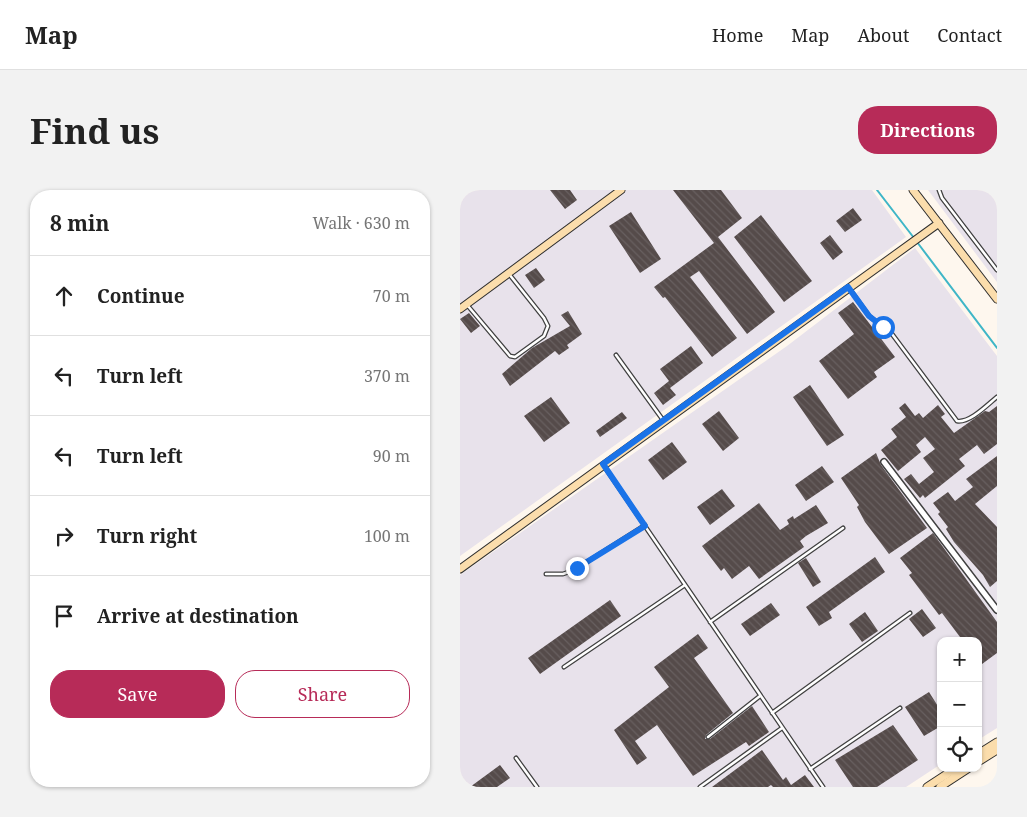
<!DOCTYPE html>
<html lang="en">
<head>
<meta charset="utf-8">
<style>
  body { margin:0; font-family:"Noto Serif",serif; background:#f2f2f2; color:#222 }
  .controls { position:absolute; right:15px; bottom:15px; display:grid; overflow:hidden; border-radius:10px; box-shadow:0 1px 4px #0004 }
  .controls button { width:45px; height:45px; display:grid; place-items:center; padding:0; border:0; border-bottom:1px solid #e0e0e0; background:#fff; color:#222; font:25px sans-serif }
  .stop { position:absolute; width:15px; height:15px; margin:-11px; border:4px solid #1a73e8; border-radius:50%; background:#fff }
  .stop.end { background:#1a73e8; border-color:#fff; box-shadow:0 1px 5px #0008 }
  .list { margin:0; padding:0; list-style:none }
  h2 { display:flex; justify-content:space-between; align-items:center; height:65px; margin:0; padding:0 20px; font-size:21px }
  h2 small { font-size:16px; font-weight:400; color:#767676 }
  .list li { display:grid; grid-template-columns:32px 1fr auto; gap:15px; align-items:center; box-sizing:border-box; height:80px; padding:0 20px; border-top:1px solid #e0e0e0 }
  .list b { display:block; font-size:19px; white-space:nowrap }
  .list em { font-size:16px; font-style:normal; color:#767676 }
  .actions { display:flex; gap:10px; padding:15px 20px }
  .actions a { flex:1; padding:11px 0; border:1px solid #b72b58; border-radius:20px; text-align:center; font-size:18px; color:#b72b58 }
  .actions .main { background:#b72b58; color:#fff }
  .icon { flex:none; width:28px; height:28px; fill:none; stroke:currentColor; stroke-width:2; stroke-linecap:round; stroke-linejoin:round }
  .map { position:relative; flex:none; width:537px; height:597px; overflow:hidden; border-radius:20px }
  header { display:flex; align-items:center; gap:30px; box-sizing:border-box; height:70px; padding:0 25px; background:#fff; border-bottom:1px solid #e0e0e0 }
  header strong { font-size:24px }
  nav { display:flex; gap:28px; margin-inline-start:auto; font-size:18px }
  .intro { display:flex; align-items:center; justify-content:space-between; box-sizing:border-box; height:120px; padding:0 30px }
  h1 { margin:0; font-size:35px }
  .button { padding:12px 22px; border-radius:20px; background:#b72b58; color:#fff; font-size:18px; font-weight:700 }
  main { display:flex; gap:30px; padding:0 30px }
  aside { flex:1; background:#fff; border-radius:20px; box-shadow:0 1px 4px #0004 }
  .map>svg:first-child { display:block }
  .industrial { fill:#e8e2eb }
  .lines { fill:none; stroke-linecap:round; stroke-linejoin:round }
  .stream { stroke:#3fb6c7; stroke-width:2 }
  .building { fill:url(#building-back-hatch) }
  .lane-casing { stroke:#404040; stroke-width:5 }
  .street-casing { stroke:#404040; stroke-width:8 }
  .secondary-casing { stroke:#2f2f2f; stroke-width:9 }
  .lane { stroke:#fff; stroke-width:2.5 }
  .street { stroke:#fff; stroke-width:5 }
  .secondary { stroke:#fbddac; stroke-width:7 }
  .route { stroke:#1a73e8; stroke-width:6 }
</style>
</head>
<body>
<header>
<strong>Map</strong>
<nav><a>Home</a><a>Map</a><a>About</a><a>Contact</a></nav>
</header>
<div class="intro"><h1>Find us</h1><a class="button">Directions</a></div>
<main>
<aside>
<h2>8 min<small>Walk · 630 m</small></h2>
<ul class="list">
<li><svg class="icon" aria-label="ahead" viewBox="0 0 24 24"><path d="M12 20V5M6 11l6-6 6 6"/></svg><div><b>Continue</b></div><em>70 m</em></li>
<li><svg class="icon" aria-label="left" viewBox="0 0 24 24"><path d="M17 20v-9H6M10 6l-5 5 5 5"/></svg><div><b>Turn left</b></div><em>370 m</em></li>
<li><svg class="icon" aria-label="left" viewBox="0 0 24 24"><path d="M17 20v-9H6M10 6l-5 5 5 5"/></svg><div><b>Turn left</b></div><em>90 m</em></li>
<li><svg class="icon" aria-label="right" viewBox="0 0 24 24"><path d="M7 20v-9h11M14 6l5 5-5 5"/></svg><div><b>Turn right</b></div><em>100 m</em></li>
<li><svg class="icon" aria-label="arrive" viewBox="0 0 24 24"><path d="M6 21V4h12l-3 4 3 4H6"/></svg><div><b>Arrive at destination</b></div></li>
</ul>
<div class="actions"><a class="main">Save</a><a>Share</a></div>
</aside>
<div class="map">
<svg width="537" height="597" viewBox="0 0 537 597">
  <defs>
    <pattern id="building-back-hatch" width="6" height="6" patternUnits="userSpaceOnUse" patternTransform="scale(1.25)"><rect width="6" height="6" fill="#554b4a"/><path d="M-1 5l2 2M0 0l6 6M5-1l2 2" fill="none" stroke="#686060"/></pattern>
  </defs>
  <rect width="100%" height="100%" fill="#fef7ee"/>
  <path class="industrial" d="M 0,0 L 412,0 L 446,47 L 0,366 Z
    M 468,0 L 537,0 L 537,92 Z
    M 455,58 L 537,166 L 537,538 L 518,550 L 518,451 L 481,451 L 481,574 L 446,597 L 0,597 L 0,385 L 327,156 Z"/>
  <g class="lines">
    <path class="stream" d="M 417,0 L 454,48
      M 457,52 L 537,158"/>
  </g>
  <path class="building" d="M 90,0 L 110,0 L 117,10 L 105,19 Z
    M 213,0 L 261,0 L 282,28 L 258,47 L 315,122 L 287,144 L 239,81 L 230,87 L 277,148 L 252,167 L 205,107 L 203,108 L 194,97 L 254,53 Z
    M 393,18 L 402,30 L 385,42 L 376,31 Z
    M 171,22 L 201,69 L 180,83 L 149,36 Z
    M 301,25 L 352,91 L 324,112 L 274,47 Z
    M 370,45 L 383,62 L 373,70 L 360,53 Z
    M 76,78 L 85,90 L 74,98 L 65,85 Z
    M 393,112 L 435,167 L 414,182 L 417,187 L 388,209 L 359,171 L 394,144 L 378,123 Z
    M 108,121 L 122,144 L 107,155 L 109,158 L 99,165 L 95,161 L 50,196 L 42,184 L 72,158 L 110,136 L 101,125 Z
    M 9,123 L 20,136 L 11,143 L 0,129 Z
    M 231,156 L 243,173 L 210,198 L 216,205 L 203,215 L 194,203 L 209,191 L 200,179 Z
    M 350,195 L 384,245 L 367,256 L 333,207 Z
    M 91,207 L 110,233 L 84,252 L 64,226 Z
    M 445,213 L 455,226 L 459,223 L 463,228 L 478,215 L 485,224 L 481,227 L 494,243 L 525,221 L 529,222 L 537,216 L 537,254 L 524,264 L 517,255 L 499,269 L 505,276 L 465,308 L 463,305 L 460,308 L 444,289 L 451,284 L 459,294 L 474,282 L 463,268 L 475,259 L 465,247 L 456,255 L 461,262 L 438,281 L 421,260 L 437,247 L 431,239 L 446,227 L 439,218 Z
    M 259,221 L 279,248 L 263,261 L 242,234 Z
    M 162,222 L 167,228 L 140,247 L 136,241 Z
    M 212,252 L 227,272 L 203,290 L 188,270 Z
    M 416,263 L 421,275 L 467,338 L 429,364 L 405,332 L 397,317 L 399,315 L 381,288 Z
    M 537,266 L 537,296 L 515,314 L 537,337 L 537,391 L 530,397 L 523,385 L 494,352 L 486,339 L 488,337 L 478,324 L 480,322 L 473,313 L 488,302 L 495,311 L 513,297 L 506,289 Z
    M 362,276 L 374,292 L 346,311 L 335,295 Z
    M 262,299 L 275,316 L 250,335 L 237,317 Z
    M 299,313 L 320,340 L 329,334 L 327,330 L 333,326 L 334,329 L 356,315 L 368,333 L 346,346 L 340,351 L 344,357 L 299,389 L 289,376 L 272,389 L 264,378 L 261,381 L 242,356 Z
    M 473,343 L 537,432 L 537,463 L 522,474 L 518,468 L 518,451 L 503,451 L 482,423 L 479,425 L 449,385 L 452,383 L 440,368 Z
    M 415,367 L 425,382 L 369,422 L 372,428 L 359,436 L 346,417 Z
    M 346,368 L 361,392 L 353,397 L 338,373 Z
    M 150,410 L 161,426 L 80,484 L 68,468 Z
    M 311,413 L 320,425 L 290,446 L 281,434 Z
    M 462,419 L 476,438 L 463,447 L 449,429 Z
    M 405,422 L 418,441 L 402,452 L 389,434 Z
    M 238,444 L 248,458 L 234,468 L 273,523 L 246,545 L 245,549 L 250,549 L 292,516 L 309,542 L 289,556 L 286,552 L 233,586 L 197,535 L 175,551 L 187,568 L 177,575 L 154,540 L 209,497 L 194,477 Z
    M 469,502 L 481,521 L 481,536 L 464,546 L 445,517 Z
    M 433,535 L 458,570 L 417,597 L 393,597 L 375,570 Z
    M 302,560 L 323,590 L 326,587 L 331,595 L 345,585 L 354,597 L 313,597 L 311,595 L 308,597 L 252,597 Z
    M 40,575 L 50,588 L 37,597 L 10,597 Z"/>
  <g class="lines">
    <g class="lane-casing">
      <path id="lane" d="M 479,0 L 482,8 L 537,80
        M 389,98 L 409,126 L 432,144 L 497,231 C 510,233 527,215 537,207
        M 8,116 L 50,166 L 55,167 L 84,146 L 88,136 L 84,128 L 49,84
        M 156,165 L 203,230
        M 144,276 L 363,597
        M 86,384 L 103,384 L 114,380 L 185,335
        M 250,432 L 383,338
        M 104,477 L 225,395
        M 312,523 L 450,423
        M 248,547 L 300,506
        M 56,568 L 77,597
        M 350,579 L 440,518
        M 240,597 L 322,538"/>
    </g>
    <g class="street-casing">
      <path id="street" d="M 424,272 L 537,420"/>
    </g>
    <g class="secondary-casing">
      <path id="secondary" d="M 453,0 L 537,109
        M 0,119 L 161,0
        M 0,379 L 479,33
        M 518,564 L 537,552
        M 518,572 L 537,560
        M 467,597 L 496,578
        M 480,597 L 509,578"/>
    </g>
    <use href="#lane" class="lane"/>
    <use href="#street" class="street"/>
    <use href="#secondary" class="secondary"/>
  </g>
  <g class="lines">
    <path class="route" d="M 117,378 L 185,336 L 143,274 L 388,97 L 409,126 L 423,137"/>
  </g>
</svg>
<div class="controls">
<button>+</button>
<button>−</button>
<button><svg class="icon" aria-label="locate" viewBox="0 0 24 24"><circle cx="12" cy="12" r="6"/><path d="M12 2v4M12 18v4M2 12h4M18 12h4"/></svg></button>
</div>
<div class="stop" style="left:423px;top:137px"></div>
<div class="stop end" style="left:117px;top:378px"></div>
</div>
</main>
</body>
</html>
